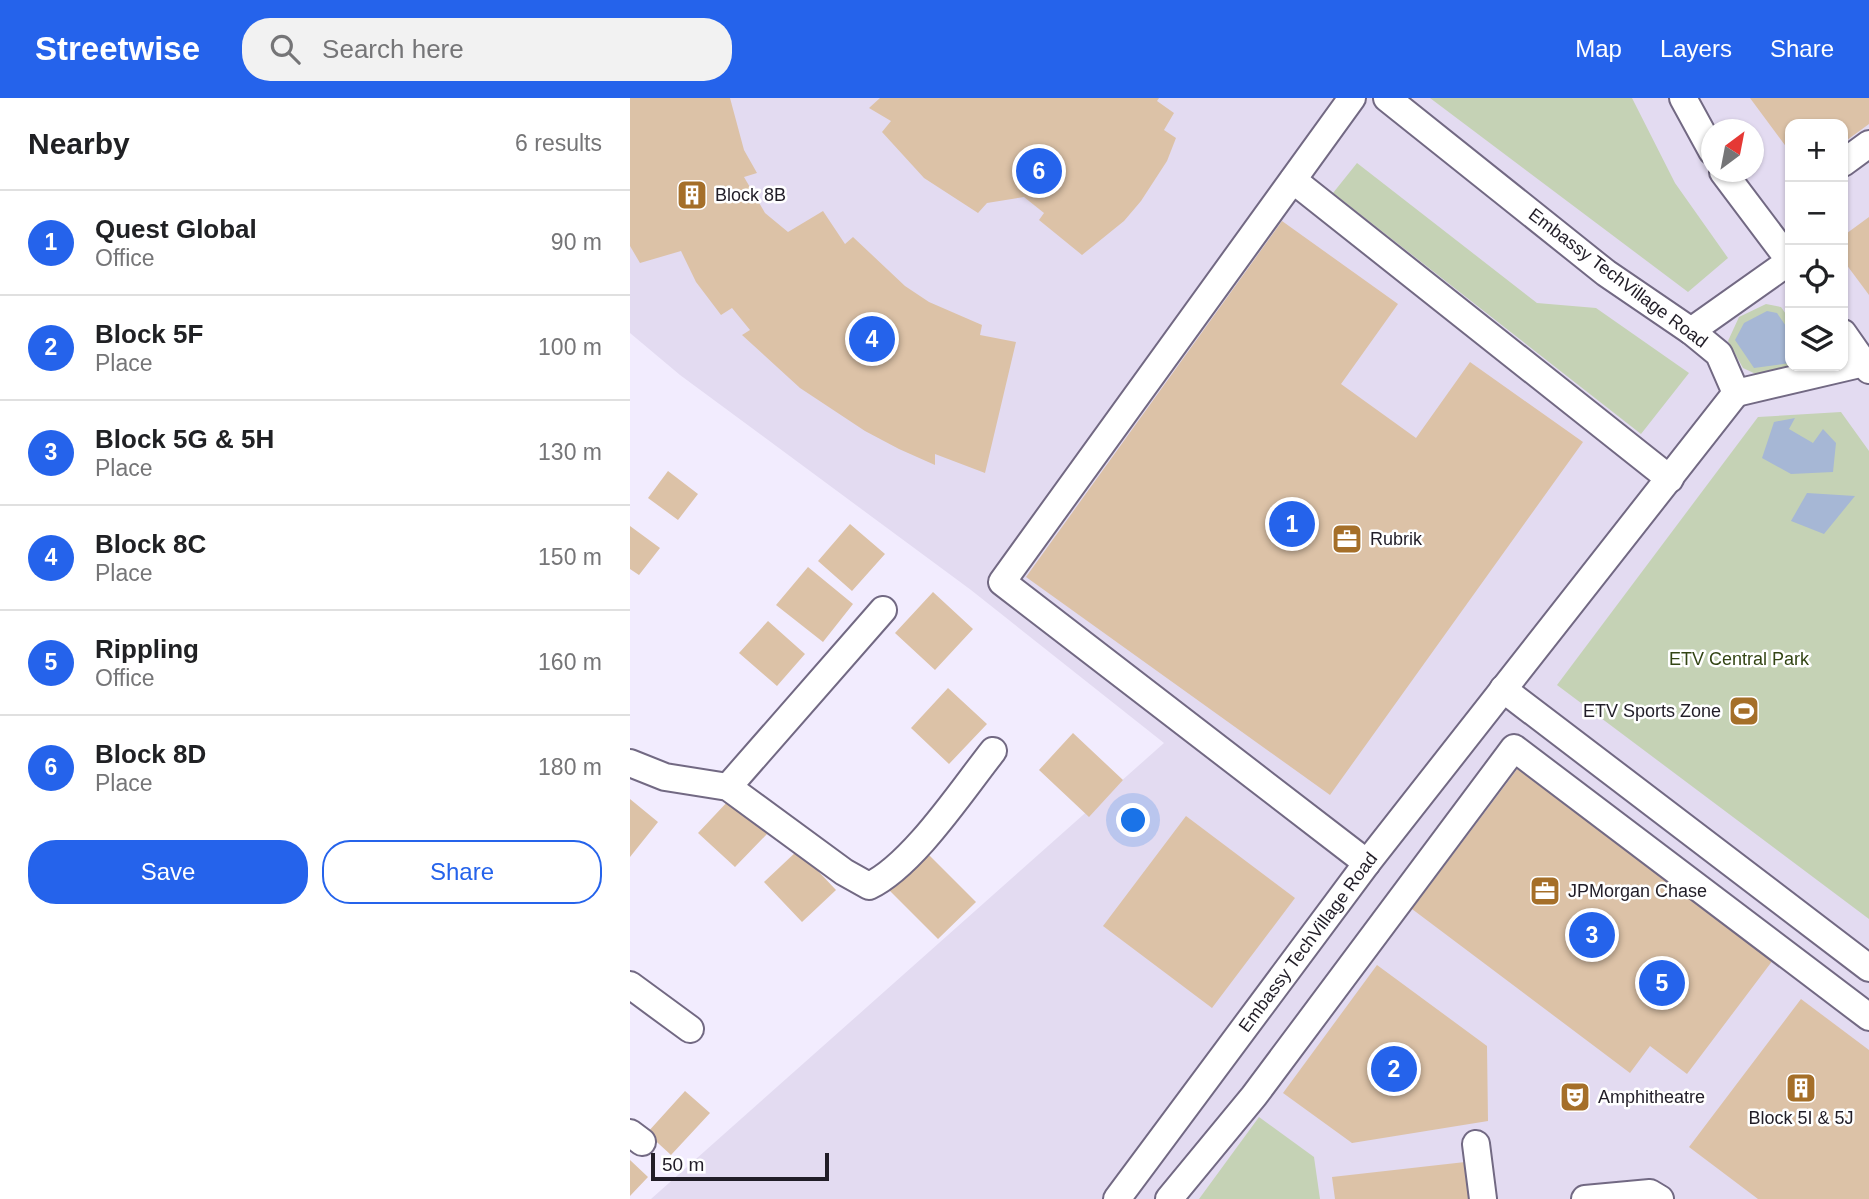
<!DOCTYPE html>
<html lang="en">
<head>
<meta charset="utf-8">
<style>
  body { margin:0; font-family:Helvetica,sans-serif; background:#f2f2f2; color:#202124 }
  .controls { position:absolute; right:21px; top:21px; display:grid; overflow:hidden; border-radius:14px; box-shadow:0 2px 5px #0004 }
  .controls button { width:63px; height:63px; display:grid; place-items:center; padding:0; border:0; border-bottom:2px solid #e0e0e0; background:#fff; color:#202124; font:35px sans-serif }
  .compass { position:absolute; left:1071px; top:21px; width:63px; height:63px; border-radius:50%; background:#fff; box-shadow:0 2px 5px #0004; rotate:32deg }
  .scale { position:absolute; left:21px; bottom:18px; width:178px; box-sizing:border-box; padding-left:7px; border:4px solid #211d27; border-top:0; font-size:19px; line-height:24px; white-space:nowrap; color:#211d27; -webkit-text-stroke:5px #fff; paint-order:stroke }
  .you { position:absolute; left:504px; top:723px; width:24px; height:24px; margin:-18px; border:5px solid #fff; border-radius:50%; background:#1a73e8; box-shadow:0 0 0 10px #1a73e833 }
  .badge { display:grid; place-items:center; width:46px; height:46px; border-radius:50%; background:#2563eb; color:#fff; font-size:23px; font-weight:700 }
  .pin { position:absolute; translate:-50% -50%; border:4px solid #fff; box-shadow:0 2px 7px #0006 }
  .list { margin:0; padding:0; list-style:none }
  h2 { display:flex; justify-content:space-between; align-items:center; height:91px; margin:0; padding:0 28px; font-size:30px }
  h2 small { font-size:23px; font-weight:400; color:#757577 }
  .list li { display:grid; grid-template-columns:46px 1fr auto; gap:21px; align-items:center; box-sizing:border-box; height:105px; padding:0 28px; border-top:2px solid #e0e0e0 }
  .list b { display:block; font-size:26px; white-space:nowrap }
  .list p { margin:0; font-size:23px; white-space:nowrap; color:#757577 }
  .list em { font-size:23px; font-style:normal; color:#757577 }
  .actions { display:flex; gap:14px; padding:21px 28px }
  .actions a { flex:1; padding:16px 0; border:2px solid #2563eb; border-radius:28px; text-align:center; font-size:24px; color:#2563eb }
  .actions .main { background:#2563eb; color:#fff }
  .icon { flex:none; width:38px; height:38px; fill:none; stroke:currentColor; stroke-width:2; stroke-linecap:round; stroke-linejoin:round }
  .map { position:relative; flex:none; width:1239px; height:1101px; overflow:hidden }
  header { display:flex; align-items:center; gap:42px; box-sizing:border-box; height:98px; padding:0 35px; background:#2563eb; color:#fff }
  header strong { font-size:33px }
  nav { display:flex; gap:38px; margin-inline-start:auto; font-size:24px }
  .search { width:490px; height:63px; background:#f2f2f2; display:flex; align-items:center; gap:18px; box-sizing:border-box; padding:0 24px; border-radius:28px; color:#757577; font-size:26px }
  main { display:flex }
  aside { flex:1; background:#fff }
  .map>svg:first-child { display:block }
  .built { fill:#e3dbf1; fill-rule:evenodd }
  .green { fill:#c5d2b5 }
  .water { fill:#a6b7d5 }
  .building { fill:#dcc2a7 }
  .lines { fill:none; stroke-linecap:round; stroke-linejoin:round }
  .minor-casing { stroke:#726983; stroke-width:30 }
  .minor { stroke:#fff; stroke-width:26 }
  .labels { text-anchor:middle; dominant-baseline:central; stroke-width:5; stroke-linejoin:round; paint-order:stroke }
  .poi-label { font-size:18px; fill:#211d27; stroke:#fff; text-anchor:start }
  .street-label { font-size:18px; fill:#211d27; stroke:#fff }
  .park-label { font-size:18px; fill:#334514; stroke:#fff }
</style>
</head>
<body>
<header>
<strong>Streetwise</strong>
<div class="search"><svg class="icon" aria-label="search" viewBox="0 0 24 24"><circle cx="10" cy="10" r="6"/><path d="M15 15l6 6"/></svg>Search here</div>
<nav><a>Map</a><a>Layers</a><a>Share</a></nav>
</header>
<main>
<aside>
<h2>Nearby<small>6 results</small></h2>
<ul class="list">
<li><span class="badge">1</span><div><b>Quest Global</b><p>Office</p></div><em>90 m</em></li>
<li><span class="badge">2</span><div><b>Block 5F</b><p>Place</p></div><em>100 m</em></li>
<li><span class="badge">3</span><div><b>Block 5G &amp; 5H</b><p>Place</p></div><em>130 m</em></li>
<li><span class="badge">4</span><div><b>Block 8C</b><p>Place</p></div><em>150 m</em></li>
<li><span class="badge">5</span><div><b>Rippling</b><p>Office</p></div><em>160 m</em></li>
<li><span class="badge">6</span><div><b>Block 8D</b><p>Place</p></div><em>180 m</em></li>
</ul>
<div class="actions"><a class="main">Save</a><a>Share</a></div>
</aside>
<div class="map">
<svg width="1239" height="1101" viewBox="0 0 1239 1101">
  <rect width="100%" height="100%" fill="#f2ecfe"/>
  <path class="built" d="M 0,0 L 1239,0 L 1239,1101 L 21,1101 L 534,645 L 341,492 L 50,277 L 0,235 ZM 1160,26 L 1213,26 L 1213,268 L 1160,268 ZM 1082,32 L 1124,32 L 1124,74 L 1082,74 Z"/>
  <path class="green" d="M 800,0 L 1002,0 L 1045,85 L 1098,160 L 1058,194 Z
    M 727,65 L 907,205 L 966,210 L 1059,275 L 1011,336 L 703,95 Z
    M 1136,206 L 1151,209 L 1160,222 L 1160,268 L 1171,268 L 1130,278 L 1113,270 L 1098,243 L 1109,219 Z
    M 1211,314 L 1239,353 L 1239,821 L 927,587 L 1128,319 Z
    M 629,1019 L 684,1059 L 690,1101 L 569,1101 Z"/>
  <path class="water" d="M 1137,213 L 1147,215 L 1160,234 L 1160,265 L 1124,270 L 1105,242 L 1114,225 Z
    M 1165,320 L 1159,331 L 1183,345 L 1193,331 L 1206,345 L 1203,374 L 1161,376 L 1132,360 L 1144,324 Z
    M 1177,395 L 1225,398 L 1194,436 L 1161,423 Z"/>
  <path class="building" d="M 0,0 L 100,0 L 114,52 L 127,75 L 114,79 L 135,115 L 158,134 L 193,113 L 215,146 L 223,139 L 275,188 L 299,204 L 352,227 L 350,237 L 386,244 L 355,375 L 305,356 L 305,367 L 269,351 L 235,333 L 170,290 L 112,237 L 120,232 L 102,210 L 91,217 L 66,184 L 51,153 L 10,165 L 0,148 Z
    M 250,0 L 529,0 L 527,3 L 544,15 L 534,32 L 546,40 L 537,63 L 511,103 L 494,123 L 452,157 L 409,122 L 414,115 L 394,99 L 357,105 L 348,115 L 294,80 L 252,34 L 261,23 L 239,10 Z
    M 1120,0 L 1239,0 L 1239,26 L 1213,45 L 1213,26 L 1160,26 L 1160,54 Z
    M 1239,119 L 1239,197 L 1213,162 L 1213,138 Z
    M 652,123 L 768,206 L 711,286 L 786,340 L 840,264 L 953,344 L 700,697 L 396,479 Z
    M 38,373 L 68,396 L 48,422 L 18,400 Z
    M 220,426 L 255,456 L 222,493 L 188,463 Z
    M 0,428 L 30,450 L 9,477 L 0,471 Z
    M 178,469 L 223,506 L 193,544 L 146,507 Z
    M 303,494 L 343,531 L 305,572 L 265,535 Z
    M 138,523 L 175,556 L 147,588 L 109,555 Z
    M 318,590 L 357,626 L 319,666 L 281,630 Z
    M 443,635 L 493,682 L 459,719 L 409,672 Z
    M 888,670 L 1143,862 L 1057,976 L 1020,948 L 1000,975 L 782,811 Z
    M 0,701 L 28,724 L 0,759 Z
    M 100,701 L 137,736 L 105,769 L 68,735 Z
    M 556,718 L 665,800 L 582,910 L 473,828 Z
    M 168,752 L 206,792 L 172,824 L 134,784 Z
    M 297,755 L 346,804 L 308,841 L 259,792 Z
    M 747,867 L 857,948 L 858,1023 L 722,1045 L 653,995 Z
    M 1171,901 L 1239,952 L 1239,1101 L 1128,1101 L 1059,1049 Z
    M 55,993 L 80,1015 L 41,1057 L 17,1035 Z
    M 0,1062 L 18,1079 L 0,1098 Z
    M 844,1063 L 848,1101 L 705,1101 L 702,1079 Z"/>
  <g class="lines">
    <g class="minor-casing">
      <g id="minor">
        <path d="M 722,0 L 372,484 L 737,765"/>
        <path d="M 1053,0 L 1082,53"/>
        <path d="M 1213,65 L 1239,46"/>
        <path d="M 663,82 L 1040,381"/>
        <path d="M 1061,233 L 1160,163 L 1093,74"/>
        <path d="M 1213,235 L 1239,272"/>
        <path d="M 1106,295 L 1234,265"/>
        <path d="M 873,591 L 1239,870"/>
        <path d="M 0,665 L 35,679 L 98,689 L 214,774 L 239,788 C 283,767 332,692 363,653"/>
        <path d="M 98,689 L 253,512"/>
        <path d="M 0,887 L 60,931"/>
        <path d="M 0,1035 L 12,1044"/>
        <path d="M 846,1046 L 853,1101"/>
        <path id="s1" d="M 487,1101 L 737,765 L 1106,295 L 1089,256 L 1061,233 L 976,175 L 757,0"/>
        <path d="M 539,1101 L 624,998 L 884,650 L 1239,919"/>
        <path d="M 955,1101 L 1020,1095 L 1030,1101"/>
      </g>
    </g>
    <use href="#minor" class="minor"/>
  </g>
  <defs>
    <g id="building-square" transform="scale(1.575)"><rect x="-9" y="-9" width="18" height="18" rx="4" fill="#a56f29" stroke="#fff"/><path d="M-4-6H4V6H1V3H-1V6H-4ZM-2.5-4.3h1.7v1.8h-1.7ZM.8-4.3h1.7v1.8H.8ZM-2.5-1h1.7V.8h-1.7ZM.8-1h1.7V.8H.8Z" fill="#fff"/></g>
    <g id="office-square" transform="scale(1.575)"><rect x="-9" y="-9" width="18" height="18" rx="4" fill="#a56f29" stroke="#fff"/><path d="M-6-3h4V-5.5h4V-3h4V5H-6ZM-1-4.5V-3h2v-1.5ZM-6 0V1H6V0Z" fill="#fff"/></g>
    <g id="stadium-square" transform="scale(1.575)"><rect x="-9" y="-9" width="18" height="18" rx="4" fill="#a56f29" stroke="#fff"/><path d="M0-5a6.5 5 0 1 0 0 10a6.5 5 0 1 0 0-10ZM-3.5-1.8h7v3.6h-7Z" fill="#fff"/></g>
    <g id="theatre-square" transform="scale(1.575)"><rect x="-9" y="-9" width="18" height="18" rx="4" fill="#a56f29" stroke="#fff"/><path d="M-5-5.5Q0-4 5-5.5V0Q5 5 0 6Q-5 5-5 0ZM-3.3-2.5H-1v1.5H-3.3ZM1-2.5H3.3v1.5H1ZM-2.8 1Q0 5.5 2.8 1Z" fill="#fff"/></g>
  </defs>
  <g fill-rule="evenodd">
    <use href="#building-square" x="62" y="97"/>
    <use href="#office-square" x="717" y="441"/>
    <use href="#stadium-square" x="1114" y="613"/>
    <use href="#office-square" x="915" y="793"/>
    <use href="#building-square" x="1171" y="990"/>
    <use href="#theatre-square" x="945" y="999"/>
  </g>
  <g class="labels">
    <g class="poi-label">
      <text x="85" y="97">Block 8B</text>
      <text x="740" y="441">Rubrik</text>
      <text x="1091" y="613" text-anchor="end">ETV Sports Zone</text>
      <text x="938" y="793">JPMorgan Chase</text>
      <text x="968" y="999">Amphitheatre</text>
      <text x="1171" y="1020" text-anchor="middle">Block 5I &amp; 5J</text>
    </g>
    <g class="street-label">
      <text transform="translate(988 180) rotate(37)">Embassy TechVillage Road</text>
      <text stroke="none"><textPath href="#s1" startOffset="320">Embassy TechVillage Road</textPath></text>
    </g>
    <g class="park-label">
      <text x="1109" y="561">ETV Central Park</text>
    </g>
  </g>
</svg>
<div class="controls">
<button>+</button>
<button>−</button>
<button><svg class="icon" aria-label="locate" viewBox="0 0 24 24"><circle cx="12" cy="12" r="6"/><path d="M12 2v4M12 18v4M2 12h4M18 12h4"/></svg></button>
<button><svg class="icon" aria-label="layers" viewBox="0 0 24 24"><path d="M12 4l9 5-9 5-9-5zM3 14l9 5 9-5"/></svg></button>
</div>
<svg class="compass" viewBox="-18 -18 36 36"><path d="M0-13l5 13h-10z" fill="#e53935"/><path d="M0 13l5-13h-10z" fill="#757577"/></svg>
<div class="scale">50 m</div>
<div class="you"></div>
<div class="pin badge" style="left:662px;top:426px">1</div>
<div class="pin badge" style="left:764px;top:971px">2</div>
<div class="pin badge" style="left:962px;top:837px">3</div>
<div class="pin badge" style="left:242px;top:241px">4</div>
<div class="pin badge" style="left:1032px;top:885px">5</div>
<div class="pin badge" style="left:409px;top:73px">6</div>
</div>
</main>
</body>
</html>
